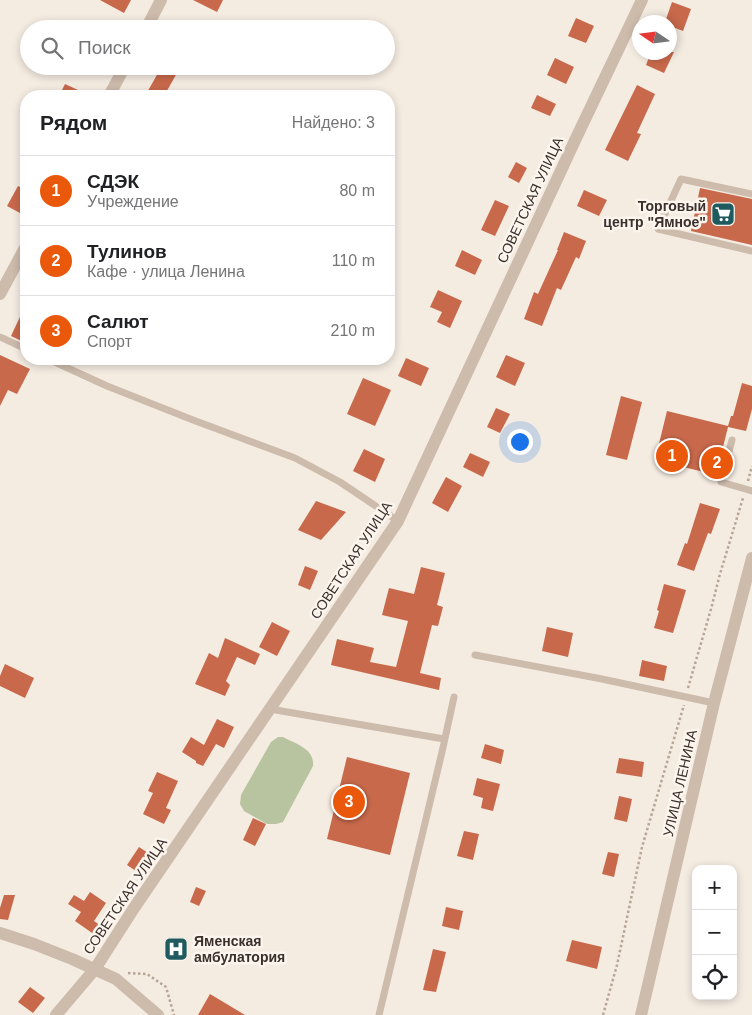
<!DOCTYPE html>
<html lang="ru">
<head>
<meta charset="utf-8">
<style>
  body { margin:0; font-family:Helvetica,sans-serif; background:#f6f6f6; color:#202124 }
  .controls { position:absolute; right:15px; bottom:15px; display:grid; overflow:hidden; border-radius:10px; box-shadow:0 2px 8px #0003 }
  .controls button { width:45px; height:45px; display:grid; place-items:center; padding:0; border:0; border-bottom:1px solid #e0e0e0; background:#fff; color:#202124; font:25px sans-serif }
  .compass { position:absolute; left:632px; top:15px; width:45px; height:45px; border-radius:50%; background:#fff; box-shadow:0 2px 8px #0003; rotate:283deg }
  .you { position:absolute; left:519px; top:441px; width:18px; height:18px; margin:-12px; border:4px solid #fff; border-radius:50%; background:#1a73e8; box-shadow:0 0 0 8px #1a73e833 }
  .badge { display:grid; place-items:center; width:32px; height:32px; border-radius:50%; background:#ea580c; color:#fff; font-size:16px; font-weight:700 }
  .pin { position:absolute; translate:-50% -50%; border:2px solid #fff; box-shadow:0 1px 5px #0006 }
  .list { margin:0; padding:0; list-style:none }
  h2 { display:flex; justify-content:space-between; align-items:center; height:65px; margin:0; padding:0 20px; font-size:21px }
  h2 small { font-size:16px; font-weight:400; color:#757577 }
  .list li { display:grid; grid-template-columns:32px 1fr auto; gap:15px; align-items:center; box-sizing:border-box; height:70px; padding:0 20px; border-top:1px solid #e0e0e0 }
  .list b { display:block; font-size:19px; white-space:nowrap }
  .list p { margin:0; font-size:16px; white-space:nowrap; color:#757577 }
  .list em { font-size:16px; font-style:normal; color:#757577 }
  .icon { flex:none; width:28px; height:28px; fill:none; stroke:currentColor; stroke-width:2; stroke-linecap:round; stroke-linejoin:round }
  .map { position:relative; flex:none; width:752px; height:1015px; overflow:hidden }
  .search { position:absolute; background:#fff; box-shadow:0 2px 8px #0003; left:20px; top:20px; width:375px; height:55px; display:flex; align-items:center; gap:12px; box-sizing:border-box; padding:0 18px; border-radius:28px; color:#757577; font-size:19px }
  .panel { position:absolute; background:#fff; box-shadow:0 2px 8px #0003; left:20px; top:90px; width:375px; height:275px; border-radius:20px }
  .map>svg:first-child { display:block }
  .green { fill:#b8c4a0 }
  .building { fill:#c8694b }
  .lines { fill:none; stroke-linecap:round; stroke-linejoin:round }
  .path { stroke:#b9a596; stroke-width:2.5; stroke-dasharray:2.5 2.5; stroke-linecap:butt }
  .service { stroke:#cdbbac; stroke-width:7 }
  .minor { stroke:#cdbbac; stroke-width:12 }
  .tertiary { stroke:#cdbbac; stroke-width:12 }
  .labels { text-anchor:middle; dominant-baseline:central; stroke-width:5; stroke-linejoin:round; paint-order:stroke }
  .street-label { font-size:14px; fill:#3b302b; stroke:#fbf5ee }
  .poi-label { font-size:14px; font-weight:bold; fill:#3b302b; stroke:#fbf5ee; text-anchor:end }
</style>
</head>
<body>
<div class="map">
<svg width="752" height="1015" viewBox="0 0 752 1015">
  <rect width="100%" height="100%" fill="#f4ebe1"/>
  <path class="green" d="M 278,737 L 283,737 C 296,744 315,749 313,766 L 283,822 L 276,824 L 267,824 L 244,811 L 240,804 L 241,795 L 271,742 Z"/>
  <path class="building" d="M 100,0 L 131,0 L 124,13 Z
    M 193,0 L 223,0 L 217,12 Z
    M 672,2 L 691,9 L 683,31 L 670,26 L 670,22 L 665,22 Z
    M 576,18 L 594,26 L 586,43 L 568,36 Z
    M 651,52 L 674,52 L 664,73 L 646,65 Z
    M 555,58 L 574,67 L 566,84 L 547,75 Z
    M 162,66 L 181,66 L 164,96 L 145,96 Z
    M 65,84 L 91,96 L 59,96 Z
    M 637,85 L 655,94 L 637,133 L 641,134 L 628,161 L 605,150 Z
    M 537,95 L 556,104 L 550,116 L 531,108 Z
    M 516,162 L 527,168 L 519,183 L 508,177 Z
    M 18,186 L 26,190 L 26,202 L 20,213 L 7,206 Z
    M 700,188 L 752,199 L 752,245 L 691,231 Z
    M 584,190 L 607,200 L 599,216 L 577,206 Z
    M 495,200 L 509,206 L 495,236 L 481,230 Z
    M 564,232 L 586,241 L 579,259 L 576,257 L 561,290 L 557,288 L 542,326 L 524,319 L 534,292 L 538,294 L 558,250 L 557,250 Z
    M 462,250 L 482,260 L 475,275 L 455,266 Z
    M 438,290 L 462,301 L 450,328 L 437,322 L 442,312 L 430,307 Z
    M 26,304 L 26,343 L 11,336 Z
    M 0,355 L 30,369 L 17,394 L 8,390 L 0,406 Z
    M 506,355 L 525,363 L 515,386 L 496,377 Z
    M 406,358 L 429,368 L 421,386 L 398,376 Z
    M 363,378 L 391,390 L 375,426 L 347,414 Z
    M 742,383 L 752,386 L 752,409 L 746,431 L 728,427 L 716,475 L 655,460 L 667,411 L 728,426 L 731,416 L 733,416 Z
    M 621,396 L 642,402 L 627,460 L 606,455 Z
    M 496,408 L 510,414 L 500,433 L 487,427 Z
    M 364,449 L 385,459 L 375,482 L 353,471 Z
    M 470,453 L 490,462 L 483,477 L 463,467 Z
    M 446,477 L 462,486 L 448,512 L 432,503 Z
    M 316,501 L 346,512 L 321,540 L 298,530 Z
    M 700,503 L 720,509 L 711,534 L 708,533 L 694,571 L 677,565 L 685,543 L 687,544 Z
    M 305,566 L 318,571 L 310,590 L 298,585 Z
    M 421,567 L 445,573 L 437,605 L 443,607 L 438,626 L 432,625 L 420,673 L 441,678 L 439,690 L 331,665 L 337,639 L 374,648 L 370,662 L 396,667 L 408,621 L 382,615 L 389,588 L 414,594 Z
    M 664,584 L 686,590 L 673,633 L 654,628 L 659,611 L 657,610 Z
    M 272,622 L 290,631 L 277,656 L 259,647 Z
    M 547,627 L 573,633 L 568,657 L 542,651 Z
    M 225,638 L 260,654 L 255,665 L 237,657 L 226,681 L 230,685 L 225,696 L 195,684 L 209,653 L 218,658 Z
    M 642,660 L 667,666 L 664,681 L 639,676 Z
    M 5,664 L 34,678 L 25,698 L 0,686 L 0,676 Z
    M 217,719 L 234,727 L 224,748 L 216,744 L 203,766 L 196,763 L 196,761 L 182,752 L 191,737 L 204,745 Z
    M 485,744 L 504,750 L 501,764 L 481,758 Z
    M 347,757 L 410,773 L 390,855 L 327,839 Z
    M 619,758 L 644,762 L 642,777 L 616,773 Z
    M 157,772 L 178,781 L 166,808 L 171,810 L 164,824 L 143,814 L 153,793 L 148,791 Z
    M 477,778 L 500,784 L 493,811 L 481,808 L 483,798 L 473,795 Z
    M 619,796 L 632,799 L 627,822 L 614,819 Z
    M 253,818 L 266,824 L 255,846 L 243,840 Z
    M 464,831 L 479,834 L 473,860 L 457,856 Z
    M 139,847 L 151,855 L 139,873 L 127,865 Z
    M 608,852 L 619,854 L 614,877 L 602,874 Z
    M 196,887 L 206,891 L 199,906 L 190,902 Z
    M 90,892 L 106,903 L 94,921 L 101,926 L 95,935 L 75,921 L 81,912 L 68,904 L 74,895 L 84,901 Z
    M 4,895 L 15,895 L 8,920 L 0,919 L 0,908 Z
    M 446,907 L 463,911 L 459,930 L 442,926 Z
    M 572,940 L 602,947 L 597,969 L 566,961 Z
    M 433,949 L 446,952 L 436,992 L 423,990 Z
    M 30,987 L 45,998 L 33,1013 L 18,1002 Z
    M 210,994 L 245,1015 L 198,1015 Z"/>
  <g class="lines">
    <path class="path" d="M 748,481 L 752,466
      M 688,688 L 711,609 L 720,574 L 743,498
      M 128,973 L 147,974 L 166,987 L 174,1015
      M 603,1015 L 617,965 L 642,847 L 684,705"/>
    <path class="service" d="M 752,194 L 681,179 L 658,229 L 752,251
      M 0,337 L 26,349
      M 48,359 L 107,386 L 193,420 L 295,458 L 340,482 L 398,521
      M 732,440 L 721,482 L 752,491
      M 475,655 L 602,679 L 714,703
      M 270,709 L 444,739
      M 379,1015 L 442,752 L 454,697"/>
    <path class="minor" d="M 146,29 L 161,0
      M 109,96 L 125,66
      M 0,294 L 26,246
      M 56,1015 L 95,969 L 134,908 L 398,521 L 578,134 L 642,0"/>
    <path class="tertiary" d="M 0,933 L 34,944 L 72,959 L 116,979 L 158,1015
      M 641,1015 L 714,703 L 752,558"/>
  </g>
  <defs>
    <g id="supermarket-square" transform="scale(1.25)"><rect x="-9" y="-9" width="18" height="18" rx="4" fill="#1f5a5e" stroke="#fbf5ee"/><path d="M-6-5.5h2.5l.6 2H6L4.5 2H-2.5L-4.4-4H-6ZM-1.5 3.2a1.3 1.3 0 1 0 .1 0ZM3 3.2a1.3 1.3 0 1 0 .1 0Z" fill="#fff"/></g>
    <g id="hospital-square" transform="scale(1.25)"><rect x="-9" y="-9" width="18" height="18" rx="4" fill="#1f5a5e" stroke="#fbf5ee"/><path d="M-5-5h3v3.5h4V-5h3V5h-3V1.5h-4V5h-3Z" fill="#fff"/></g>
  </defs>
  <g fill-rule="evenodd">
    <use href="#supermarket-square" x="723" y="214"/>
    <use href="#hospital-square" x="176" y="949"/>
  </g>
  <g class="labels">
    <g class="street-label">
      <text transform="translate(530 200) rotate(-65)">СОВЕТСКАЯ УЛИЦА</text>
      <text transform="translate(351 560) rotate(-57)">СОВЕТСКАЯ УЛИЦА</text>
      <text transform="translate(680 783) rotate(-77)">УЛИЦА ЛЕНИНА</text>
      <text transform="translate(125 896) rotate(-56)">СОВЕТСКАЯ УЛИЦА</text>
    </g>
    <g class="poi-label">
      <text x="706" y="206">Торговый<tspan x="706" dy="16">центр "Ямное"</tspan></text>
      <text x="194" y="941" text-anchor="start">Яменская<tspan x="194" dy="16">амбулатория</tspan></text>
    </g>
  </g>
</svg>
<div class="controls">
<button>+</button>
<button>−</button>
<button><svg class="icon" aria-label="locate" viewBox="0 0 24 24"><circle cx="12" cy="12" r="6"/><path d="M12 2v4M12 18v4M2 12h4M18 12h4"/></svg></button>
</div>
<svg class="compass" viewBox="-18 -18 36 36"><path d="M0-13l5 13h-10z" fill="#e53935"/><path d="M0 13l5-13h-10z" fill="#757577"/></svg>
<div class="you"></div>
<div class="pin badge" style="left:672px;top:456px">1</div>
<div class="pin badge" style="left:717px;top:463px">2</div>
<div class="pin badge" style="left:349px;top:802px">3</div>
<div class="search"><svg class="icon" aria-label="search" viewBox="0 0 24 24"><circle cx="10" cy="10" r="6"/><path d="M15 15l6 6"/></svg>Поиск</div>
<section class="panel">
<h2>Рядом<small>Найдено: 3</small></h2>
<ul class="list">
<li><span class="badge">1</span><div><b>СДЭК</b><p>Учреждение</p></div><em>80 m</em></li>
<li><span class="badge">2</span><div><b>Тулинов</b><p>Кафе · улица Ленина</p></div><em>110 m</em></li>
<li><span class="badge">3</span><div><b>Салют</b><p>Спорт</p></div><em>210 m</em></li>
</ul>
</section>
</div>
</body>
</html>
